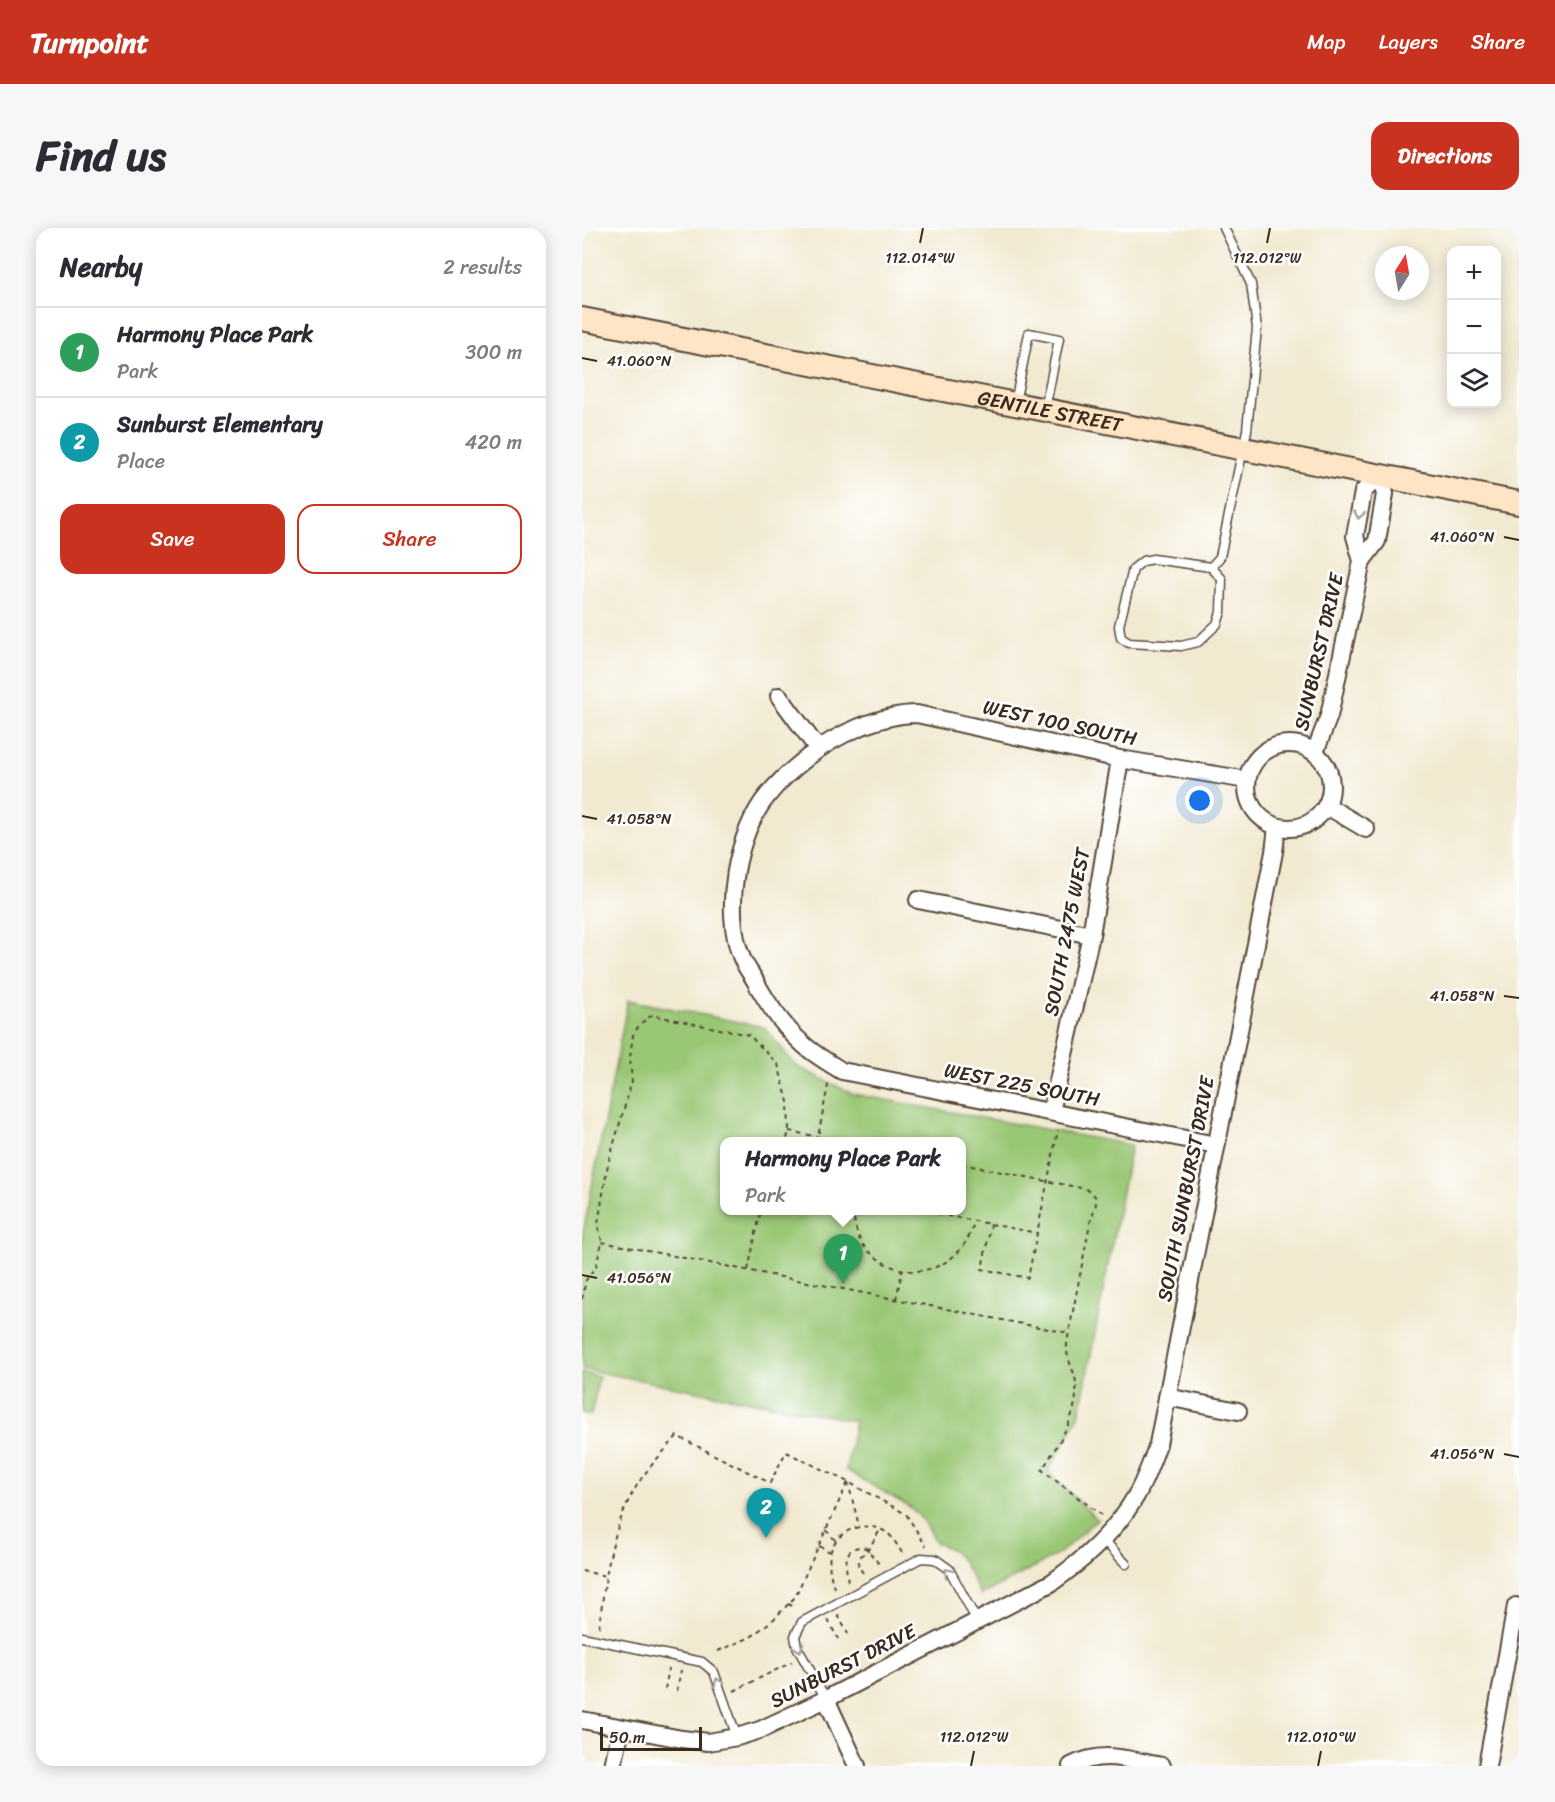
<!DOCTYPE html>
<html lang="en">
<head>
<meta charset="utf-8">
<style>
  body { margin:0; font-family:Sriracha,sans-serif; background:#f7f7f7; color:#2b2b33 }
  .controls { position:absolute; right:18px; top:18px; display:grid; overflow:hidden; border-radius:12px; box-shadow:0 3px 15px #0003 }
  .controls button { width:54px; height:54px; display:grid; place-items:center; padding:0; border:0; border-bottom:2px solid #e1e1e2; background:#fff; color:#2b2b33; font:30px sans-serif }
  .compass { position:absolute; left:793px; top:18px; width:54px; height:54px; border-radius:50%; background:#fff; box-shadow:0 3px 15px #0003; rotate:11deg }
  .scale { position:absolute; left:18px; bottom:15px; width:102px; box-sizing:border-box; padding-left:6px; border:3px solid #3b2a1e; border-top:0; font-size:16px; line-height:21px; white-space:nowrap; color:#3b2a1e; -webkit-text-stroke:4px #fff; paint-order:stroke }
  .you { position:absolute; left:618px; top:573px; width:21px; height:21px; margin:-15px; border:4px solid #fff; border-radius:50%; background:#1a73e8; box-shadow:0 0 0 9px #1a73e833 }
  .badge { display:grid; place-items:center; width:39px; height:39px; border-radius:50%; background:#c8321e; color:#fff; font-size:20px; font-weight:700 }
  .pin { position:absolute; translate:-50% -50px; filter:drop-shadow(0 2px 3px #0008) }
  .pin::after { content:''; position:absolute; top:32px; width:21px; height:18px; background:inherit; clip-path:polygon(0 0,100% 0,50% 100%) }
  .popup { position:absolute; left:138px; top:909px; width:246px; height:78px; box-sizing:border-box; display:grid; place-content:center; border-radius:12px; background:#fff; filter:drop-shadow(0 2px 4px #0005); font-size:20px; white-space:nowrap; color:#7c7c81 }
  .popup b { font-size:22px; color:#2b2b33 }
  .popup::after { content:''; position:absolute; left:50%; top:100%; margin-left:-12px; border:12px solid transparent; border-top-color:#fff }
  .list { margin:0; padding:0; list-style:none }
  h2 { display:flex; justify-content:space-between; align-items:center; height:78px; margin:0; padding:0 24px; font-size:26px }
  h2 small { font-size:20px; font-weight:400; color:#7c7c81 }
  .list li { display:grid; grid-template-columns:39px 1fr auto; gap:18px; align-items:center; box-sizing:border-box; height:90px; padding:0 24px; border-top:2px solid #e1e1e2 }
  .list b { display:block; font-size:22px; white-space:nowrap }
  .list p { margin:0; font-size:20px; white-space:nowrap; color:#7c7c81 }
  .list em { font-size:20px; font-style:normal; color:#7c7c81 }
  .actions { display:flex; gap:12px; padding:18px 24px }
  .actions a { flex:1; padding:14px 0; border:2px solid #c8321e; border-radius:18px; text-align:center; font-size:21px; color:#c8321e }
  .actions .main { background:#c8321e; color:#fff }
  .icon { flex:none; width:33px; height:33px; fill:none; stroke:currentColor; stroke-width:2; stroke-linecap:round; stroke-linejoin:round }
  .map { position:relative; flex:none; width:937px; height:1538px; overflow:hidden; border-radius:18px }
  header { display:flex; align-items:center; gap:36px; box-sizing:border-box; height:84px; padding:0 30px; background:#c8321e; color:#fff }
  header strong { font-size:28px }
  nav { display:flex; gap:33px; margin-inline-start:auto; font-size:21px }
  .intro { display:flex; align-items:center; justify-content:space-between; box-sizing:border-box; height:144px; padding:0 36px }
  h1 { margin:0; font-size:42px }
  .button { padding:15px 27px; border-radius:18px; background:#c8321e; color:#fff; font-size:21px; font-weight:700 }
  main { display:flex; gap:36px; padding:0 36px }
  aside { flex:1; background:#fff; border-radius:18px; box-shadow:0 3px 15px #0003 }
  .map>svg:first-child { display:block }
  .green { fill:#9ac775; stroke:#6a784a; stroke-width:1.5; fill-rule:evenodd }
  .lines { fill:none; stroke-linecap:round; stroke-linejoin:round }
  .lane-casing { stroke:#564739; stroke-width:11 }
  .street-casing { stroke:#564739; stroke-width:20 }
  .secondary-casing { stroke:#564739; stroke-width:26 }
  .path { stroke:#564739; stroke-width:2; stroke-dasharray:4.5 4.5; stroke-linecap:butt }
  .lane { stroke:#fff; stroke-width:8 }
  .street { stroke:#fff; stroke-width:16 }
  .secondary { stroke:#fde5c5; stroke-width:22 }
  .oneway { stroke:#a79f9a }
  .ticks { fill:none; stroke:#3b2a1e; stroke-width:2 }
  .labels { text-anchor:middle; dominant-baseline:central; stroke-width:5; stroke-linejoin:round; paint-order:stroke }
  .street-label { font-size:20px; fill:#3b2a1e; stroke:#fff }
  .ticks-label { font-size:15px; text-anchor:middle; fill:#3b2a1e; stroke:#fff; stroke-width:5; stroke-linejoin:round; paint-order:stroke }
</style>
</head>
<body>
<header>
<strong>Turnpoint</strong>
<nav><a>Map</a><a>Layers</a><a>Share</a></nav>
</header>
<div class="intro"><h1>Find us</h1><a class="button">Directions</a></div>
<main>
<aside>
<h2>Nearby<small>2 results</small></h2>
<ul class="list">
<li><span class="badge" style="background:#2e9e5b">1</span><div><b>Harmony Place Park</b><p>Park</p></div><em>300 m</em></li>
<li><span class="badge" style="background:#0f9aa8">2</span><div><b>Sunburst Elementary</b><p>Place</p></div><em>420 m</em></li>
</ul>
<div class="actions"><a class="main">Save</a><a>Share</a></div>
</aside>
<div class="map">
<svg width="937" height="1538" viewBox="0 0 937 1538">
  <rect width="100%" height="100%" fill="#fff"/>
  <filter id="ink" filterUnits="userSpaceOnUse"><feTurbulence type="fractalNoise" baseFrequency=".0167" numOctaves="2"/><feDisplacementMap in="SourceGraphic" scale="12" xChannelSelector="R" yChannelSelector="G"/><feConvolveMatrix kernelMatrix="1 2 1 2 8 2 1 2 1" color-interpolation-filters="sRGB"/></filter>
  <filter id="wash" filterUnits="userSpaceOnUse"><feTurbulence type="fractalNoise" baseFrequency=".008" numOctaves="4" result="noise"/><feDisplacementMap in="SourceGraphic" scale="24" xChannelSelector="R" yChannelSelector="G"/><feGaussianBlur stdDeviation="1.35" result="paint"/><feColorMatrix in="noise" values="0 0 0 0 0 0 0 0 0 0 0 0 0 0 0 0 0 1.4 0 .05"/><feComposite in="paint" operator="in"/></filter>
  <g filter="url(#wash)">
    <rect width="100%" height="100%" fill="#f1e9d0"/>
    <path class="green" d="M 46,772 L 182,799 L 214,838 L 271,866 L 549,917 L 497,1188 L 466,1244 L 515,1291 L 477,1326 L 399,1367 L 380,1332 L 369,1321 L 354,1315 L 339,1290 L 328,1279 L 264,1242 L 273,1193 L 0,1141 L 0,1010 ZM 142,914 L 380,914 L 380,982 L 142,982 Z
      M 0,1145 L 17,1148 L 9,1187 L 0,1185 Z"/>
  </g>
  <g filter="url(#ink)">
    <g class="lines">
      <g class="lane-casing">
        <path id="lane" d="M 433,175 L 447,105 L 477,111 L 463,181
          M 629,339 L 640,351 L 639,384 L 635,396 L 616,414 L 599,418 L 547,415 L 539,410 L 537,398 L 551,341 L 561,333 L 571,331 L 629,339 L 638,329 L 665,202 L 675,100 L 669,56 L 642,0
          M 521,1311 L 544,1336
          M 0,1409 L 120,1434 L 132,1444 L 155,1509
          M 244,1471 L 215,1419 L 213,1408 L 220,1394 L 339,1330 L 353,1331 L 367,1341 L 395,1393"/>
      </g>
      <g class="street-casing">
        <path id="street" d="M 197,468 L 236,521
          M665 558a42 42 0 1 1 84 0a42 42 0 1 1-84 0Z
          M 733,524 L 747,488 L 780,333 L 795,313 L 803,266 L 797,247 L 781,264 L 773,308 L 780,333
          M 745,578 L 784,601
          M 336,672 L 509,707
          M 469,884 L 509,707 L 538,531
          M 634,917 L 260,843 C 247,835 233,827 222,817 C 204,801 189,781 177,760 C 172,749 163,739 159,728 C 141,682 154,605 186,567 C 197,553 212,540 226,529 C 253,507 299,486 335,486 L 538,531 L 665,552
          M 585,1169 L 656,1183
          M 244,1471 L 275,1538
          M 0,1492 L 100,1511 L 126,1514 L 155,1509 L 178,1502 L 244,1471 L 469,1355 C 502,1332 533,1304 554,1268 C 563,1252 570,1233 576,1216 L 692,624 L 695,599
          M 31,1538 L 39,1500
          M 489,1538 C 522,1521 546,1532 580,1538
          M 905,1538 L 934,1378"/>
      </g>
      <g class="secondary-casing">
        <g id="secondary">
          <path id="s1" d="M 0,91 L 937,275"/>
        </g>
      </g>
      <path class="path" d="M 207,903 L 262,914
        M 235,914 L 247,852
        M 380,936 L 504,961 L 513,968 L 514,976 L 508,995 L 486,1109 C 486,1113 484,1119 485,1123 C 486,1134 493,1144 494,1155 C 497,1187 476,1216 460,1242 L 519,1287
        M 271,982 C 272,993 274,1005 279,1014 C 284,1022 292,1028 299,1033 C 336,1057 384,1035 392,993
        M 356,986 L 455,1005
        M 409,996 L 400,1041 L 446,1050 L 476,902
        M 20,1014 L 487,1105
        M 166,1042 L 179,982
        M 0,1071 L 4,1052 L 14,1038 L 20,1014 L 16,996 L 26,936 L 50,853 L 48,829 L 51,807 L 58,796 L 70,787 L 167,807 L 196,836 L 206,874 L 207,903 L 204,914
        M 314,1071 L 321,1039
        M 266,1254 L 277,1298
        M 244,1302 L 254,1313
        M 237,1318 L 248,1324
        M 0,1343 L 24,1348
        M 281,1345 L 276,1337 L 279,1328 L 286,1322 L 298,1302
        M 266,1353 C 263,1337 261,1315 284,1320 L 298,1337
        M 252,1360 C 249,1349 246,1339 248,1327 C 252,1302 283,1291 304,1304 C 311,1309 316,1319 321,1326
        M 206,1376 L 213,1379
        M 256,1387 L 266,1406
        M 246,1392 L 256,1411
        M 17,1399 C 23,1352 29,1300 54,1259 C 65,1240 81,1225 95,1208 L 188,1255 L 204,1224 L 266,1254 L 324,1286 L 344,1318
        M 136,1423 L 169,1409 L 193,1390 L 213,1369 L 266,1254
        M 83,1461 L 87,1440
        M 95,1463 L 99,1442
        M 152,1463 L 210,1434"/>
      <use href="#lane" class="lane"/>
      <use href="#street" class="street"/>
      <use href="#secondary" class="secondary"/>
    </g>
    <defs><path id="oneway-chevron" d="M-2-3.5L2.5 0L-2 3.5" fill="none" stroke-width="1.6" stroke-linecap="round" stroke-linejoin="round" transform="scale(1.5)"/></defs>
    <g class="oneway">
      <use href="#oneway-chevron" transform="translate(777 287) rotate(100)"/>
      <use href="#oneway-chevron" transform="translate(366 1344) rotate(-130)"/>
      <use href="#oneway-chevron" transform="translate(217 1420) rotate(70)"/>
      <use href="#oneway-chevron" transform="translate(136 1454) rotate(-111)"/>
    </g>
  </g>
  <path class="ticks" d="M 338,15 L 341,0M 685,15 L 688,0M 0,130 L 15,133M 922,309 L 937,312M 0,588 L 15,591M 922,768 L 937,770M 0,1047 L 15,1050M 922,1226 L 937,1229M 389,1538 L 392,1523M 736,1538 L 739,1523"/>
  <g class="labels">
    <g class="street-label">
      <text stroke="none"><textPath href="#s1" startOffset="477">GENTILE STREET</textPath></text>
      <text transform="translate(737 424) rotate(-77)">SUNBURST DRIVE</text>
      <text transform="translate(478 495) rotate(12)">WEST 100 SOUTH</text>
      <text transform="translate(485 704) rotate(-79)">SOUTH 2475 WEST</text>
      <text transform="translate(440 857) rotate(11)">WEST 225 SOUTH</text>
      <text transform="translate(604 961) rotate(-79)">SOUTH SUNBURST DRIVE</text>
      <text transform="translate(261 1438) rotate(-27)">SUNBURST DRIVE</text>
    </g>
  </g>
  <g class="ticks-label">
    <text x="338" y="35">112.014°W</text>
    <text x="685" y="35">112.012°W</text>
    <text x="57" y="138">41.060°N</text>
    <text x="880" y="314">41.060°N</text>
    <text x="57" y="596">41.058°N</text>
    <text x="880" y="773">41.058°N</text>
    <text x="57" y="1055">41.056°N</text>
    <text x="880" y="1231">41.056°N</text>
    <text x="392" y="1514">112.012°W</text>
    <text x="739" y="1514">112.010°W</text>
  </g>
</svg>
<div class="controls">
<button>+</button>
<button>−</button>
<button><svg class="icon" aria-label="layers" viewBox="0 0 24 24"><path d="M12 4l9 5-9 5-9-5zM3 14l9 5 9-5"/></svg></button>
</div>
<svg class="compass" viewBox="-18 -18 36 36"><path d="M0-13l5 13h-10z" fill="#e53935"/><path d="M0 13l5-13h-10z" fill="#7c7c81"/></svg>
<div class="scale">50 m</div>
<div class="you"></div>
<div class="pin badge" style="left:261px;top:1056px;background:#2e9e5b">1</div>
<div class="popup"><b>Harmony Place Park</b>Park</div>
<div class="pin badge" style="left:184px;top:1310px;background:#0f9aa8">2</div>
</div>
</main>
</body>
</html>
